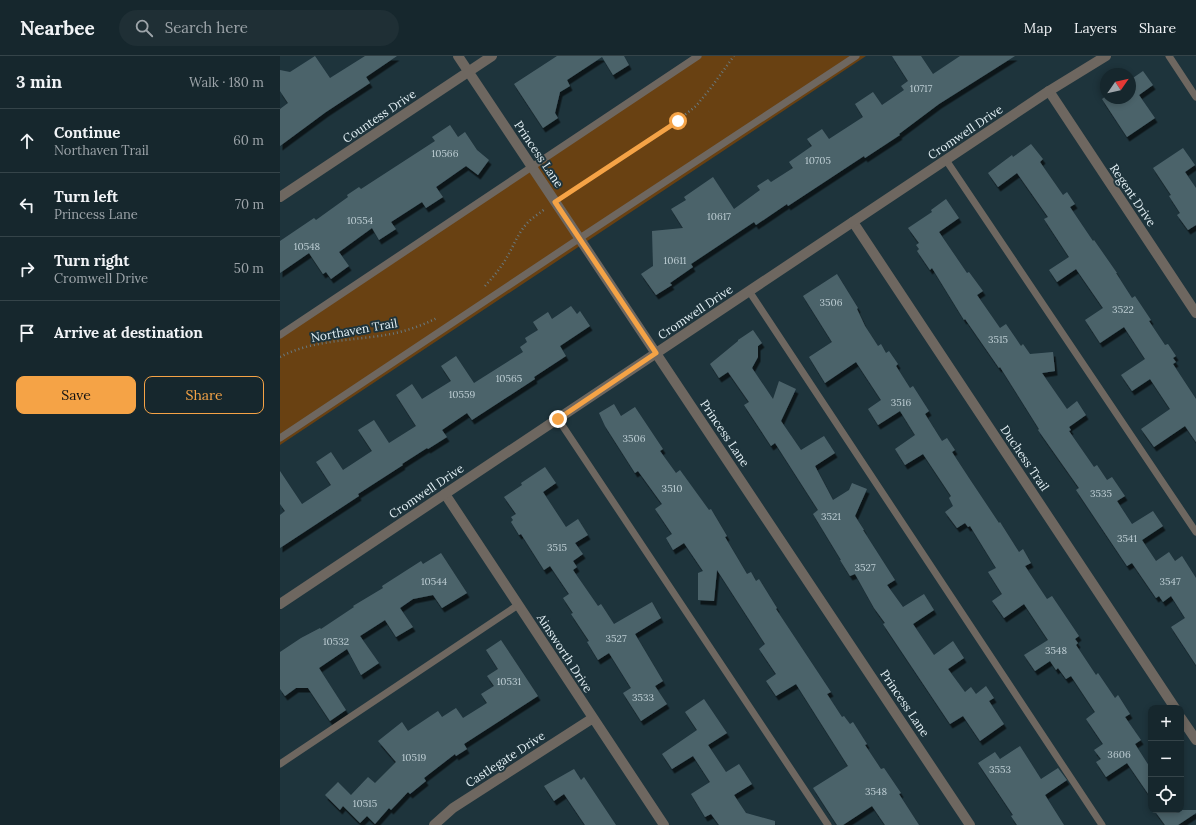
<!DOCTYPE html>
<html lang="en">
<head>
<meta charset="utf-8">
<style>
  body { margin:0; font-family:Lora,serif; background:#1f2f35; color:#f1f3f6 }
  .controls { position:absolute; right:12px; bottom:12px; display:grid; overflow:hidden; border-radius:8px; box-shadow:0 2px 6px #0003 }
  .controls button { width:36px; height:36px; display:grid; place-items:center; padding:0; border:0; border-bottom:1px solid #354449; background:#16272d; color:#f1f3f6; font:20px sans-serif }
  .compass { position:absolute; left:820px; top:12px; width:36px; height:36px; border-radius:50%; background:#16272d; box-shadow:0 2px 6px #0003; rotate:56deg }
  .stop { position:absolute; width:12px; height:12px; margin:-9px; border:3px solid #f5a346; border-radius:50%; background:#fff }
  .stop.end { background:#f5a346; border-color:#fff; box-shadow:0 1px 4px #0008 }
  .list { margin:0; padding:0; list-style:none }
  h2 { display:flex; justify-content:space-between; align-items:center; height:52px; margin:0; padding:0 16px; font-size:17px }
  h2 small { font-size:13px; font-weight:400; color:#9ea5aa }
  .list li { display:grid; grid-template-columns:26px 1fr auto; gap:12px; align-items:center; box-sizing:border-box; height:64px; padding:0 16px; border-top:1px solid #354449 }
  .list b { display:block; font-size:15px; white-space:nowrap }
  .list p { margin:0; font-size:13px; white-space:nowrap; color:#9ea5aa }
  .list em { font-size:13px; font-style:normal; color:#9ea5aa }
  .actions { display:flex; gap:8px; padding:12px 16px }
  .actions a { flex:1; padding:9px 0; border:1px solid #f5a346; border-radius:8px; text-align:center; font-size:14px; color:#f5a346 }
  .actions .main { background:#f5a346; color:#111 }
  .icon { flex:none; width:22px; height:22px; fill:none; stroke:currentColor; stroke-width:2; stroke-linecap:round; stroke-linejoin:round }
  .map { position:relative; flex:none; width:916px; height:769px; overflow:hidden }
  header { display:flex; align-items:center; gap:24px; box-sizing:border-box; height:56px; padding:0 20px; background:#16272d; border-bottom:1px solid #354449 }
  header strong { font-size:19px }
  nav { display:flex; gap:22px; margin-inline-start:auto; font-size:14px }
  .search { width:280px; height:36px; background:#1f2f35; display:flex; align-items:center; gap:10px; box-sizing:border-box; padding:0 14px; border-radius:22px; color:#9ea5aa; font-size:15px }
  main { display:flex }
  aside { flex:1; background:#16272d }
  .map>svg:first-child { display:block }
  .green { fill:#694112 }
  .building { fill:#4c636b; filter:url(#shadow) }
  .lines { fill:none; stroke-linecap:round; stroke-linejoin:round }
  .path { stroke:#687a81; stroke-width:2.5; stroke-dasharray:1 3; stroke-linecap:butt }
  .service { stroke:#6e6760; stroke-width:7 }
  .minor { stroke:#6e6760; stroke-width:10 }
  .tertiary { stroke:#6e6760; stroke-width:10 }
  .route { stroke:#f5a346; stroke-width:5 }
  .labels { text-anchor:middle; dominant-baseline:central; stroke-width:4; stroke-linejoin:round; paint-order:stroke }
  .number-label { font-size:10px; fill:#bcccd2 }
  .street-label { font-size:12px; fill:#e2eff4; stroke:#1e343c }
</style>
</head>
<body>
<header>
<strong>Nearbee</strong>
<div class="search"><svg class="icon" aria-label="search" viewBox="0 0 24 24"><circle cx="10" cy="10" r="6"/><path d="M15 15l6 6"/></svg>Search here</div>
<nav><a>Map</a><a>Layers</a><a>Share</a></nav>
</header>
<main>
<aside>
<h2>3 min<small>Walk · 180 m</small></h2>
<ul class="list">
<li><svg class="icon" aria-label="ahead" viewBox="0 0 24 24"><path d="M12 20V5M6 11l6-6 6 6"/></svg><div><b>Continue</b><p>Northaven Trail</p></div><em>60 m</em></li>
<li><svg class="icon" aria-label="left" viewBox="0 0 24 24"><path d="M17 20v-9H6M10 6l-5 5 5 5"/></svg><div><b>Turn left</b><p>Princess Lane</p></div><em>70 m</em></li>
<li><svg class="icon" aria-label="right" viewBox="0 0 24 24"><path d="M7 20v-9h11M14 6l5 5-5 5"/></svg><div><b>Turn right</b><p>Cromwell Drive</p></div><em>50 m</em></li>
<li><svg class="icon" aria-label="arrive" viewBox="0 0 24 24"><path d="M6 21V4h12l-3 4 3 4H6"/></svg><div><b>Arrive at destination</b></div></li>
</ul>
<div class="actions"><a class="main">Save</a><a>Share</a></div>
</aside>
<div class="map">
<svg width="916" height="769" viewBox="0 0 916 769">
  <defs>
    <filter id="shadow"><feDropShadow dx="2.5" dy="4.5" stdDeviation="0" flood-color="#0009"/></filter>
  </defs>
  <rect width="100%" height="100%" fill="#1e343c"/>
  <path class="green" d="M 421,0 L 586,0 L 0,389 L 0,279 Z"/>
  <path class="building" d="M 35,0 L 50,22 L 85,0 L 117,0 L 86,21 L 90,27 L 46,56 L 0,90 L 0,53 L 8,47 L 0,35 L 0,14 L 10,16 Z
    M 277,0 L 344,0 L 349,9 L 333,19 L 322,1 L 287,24 L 290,30 L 280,36 L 275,57 L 278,62 L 263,72 L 234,28 Z
    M 612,0 L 641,0 L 653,18 L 680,0 L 735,0 L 659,48 L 619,78 L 620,79 L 585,102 L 584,100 L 508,150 L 507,148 L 476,169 L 474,166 L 411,208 L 413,211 L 390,227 L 392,229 L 376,239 L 361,218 L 373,210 L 372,175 L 403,172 L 391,153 L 406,144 L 404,141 L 433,121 L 454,153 L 480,134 L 477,130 L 488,123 L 491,126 L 513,112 L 509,106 L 532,90 L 527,83 L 542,73 L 549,83 L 583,61 L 575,48 L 593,36 L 602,49 L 624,34 L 621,30 L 628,25 Z
    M 863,15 L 873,29 L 859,39 L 875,62 L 847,81 L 822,43 L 826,40 L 826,42 L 850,42 L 850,24 Z
    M 170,69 L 178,81 L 185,76 L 197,94 L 209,104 L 198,119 L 186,110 L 156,131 L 163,141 L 146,152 L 142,146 L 111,166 L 116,173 L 99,184 L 92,172 L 59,196 L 69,210 L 51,223 L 46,216 L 43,218 L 29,197 L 0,217 L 0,185 L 34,162 L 36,164 L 68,141 L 67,139 L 79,131 L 81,133 L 155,85 L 152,81 Z
    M 751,88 L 763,103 L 760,106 L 783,139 L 787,136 L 795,148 L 790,151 L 813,185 L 814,184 L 837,217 L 836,217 L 852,242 L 855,240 L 871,264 L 869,265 L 885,289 L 888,288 L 896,300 L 893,302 L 896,306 L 893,308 L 916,343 L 916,386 L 905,370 L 874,391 L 861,373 L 890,353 L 870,323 L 852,335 L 841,319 L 865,303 L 844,271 L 820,287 L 805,264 L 823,252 L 796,213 L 777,226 L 769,214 L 789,201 L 764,163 L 768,161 L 737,117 L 718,131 L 708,117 L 732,99 L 733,101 Z
    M 903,92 L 915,109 L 905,116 L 916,132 L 916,169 L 908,174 L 897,159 L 900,157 L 889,140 L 891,139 L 873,112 Z
    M 666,143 L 679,162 L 659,176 L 687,217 L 689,216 L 703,235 L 697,239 L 720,272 L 726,268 L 741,290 L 743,288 L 750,298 L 773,296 L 775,315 L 762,317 L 787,353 L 797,345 L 806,359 L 789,371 L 791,374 L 789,375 L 814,411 L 817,409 L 827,424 L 832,421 L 845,440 L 837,445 L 852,468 L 873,455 L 883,470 L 862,484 L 876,505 L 889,496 L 895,505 L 902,500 L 916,522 L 916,609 L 891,571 L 905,562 L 891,540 L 883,546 L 879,540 L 876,542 L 852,507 L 847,510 L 796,434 L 799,432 L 758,374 L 759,373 L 720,311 L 719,312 L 685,263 L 684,264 L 652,212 L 650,214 L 637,195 L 639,193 L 636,189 L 639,187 L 628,172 L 652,156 L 651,154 Z
    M 557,218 L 578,252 L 577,253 L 585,270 L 598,290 L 601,288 L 606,297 L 609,295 L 618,308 L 616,310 L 630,332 L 633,330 L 649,355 L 645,358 L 662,385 L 667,382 L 675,394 L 672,396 L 689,422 L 719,467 L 720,466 L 739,496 L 743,493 L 751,507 L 745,510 L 767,543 L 772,540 L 799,580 L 795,583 L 798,587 L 796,589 L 816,619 L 818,617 L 835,642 L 838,639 L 850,658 L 845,661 L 861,684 L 855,688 L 871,713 L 871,742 L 847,707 L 826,721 L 816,706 L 821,703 L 814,694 L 823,688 L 806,663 L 815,656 L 791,620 L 786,623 L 778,612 L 776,614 L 770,605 L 755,615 L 744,599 L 768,584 L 744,548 L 724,562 L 712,545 L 722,538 L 708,516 L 716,512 L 690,470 L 688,471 L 685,467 L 677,472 L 665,456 L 673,450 L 669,442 L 671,440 L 643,398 L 625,409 L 615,393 L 635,379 L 620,355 L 598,369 L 588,353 L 601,344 L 576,306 L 545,327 L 529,301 L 552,286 L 523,240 Z
    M 291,250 L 297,258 L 300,255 L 310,270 L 280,290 L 286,300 L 254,321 L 255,323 L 192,364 L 187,357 L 162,374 L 167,381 L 148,393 L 147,392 L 122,408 L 123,409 L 78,438 L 79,440 L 0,492 L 0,459 L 5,455 L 0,448 L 0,415 L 22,448 L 51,429 L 36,406 L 51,396 L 63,414 L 92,395 L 78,374 L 94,364 L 109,387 L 136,370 L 116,339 L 132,328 L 142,343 L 171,325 L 161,310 L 176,300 L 194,327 L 243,296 L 240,291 L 247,286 L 245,282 L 258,274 L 253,266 L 268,256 L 272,263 Z
    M 473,274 L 482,287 L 478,290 L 478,301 L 472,312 L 493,343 L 499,325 L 516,333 L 501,365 L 521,394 L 544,380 L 555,397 L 535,410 L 553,444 L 569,434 L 572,427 L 587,433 L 575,460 L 584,474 L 583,474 L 615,524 L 607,529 L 623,551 L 644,538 L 654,554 L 633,568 L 654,599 L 673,585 L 684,602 L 668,613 L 685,636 L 691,631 L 696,638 L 706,630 L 714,642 L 709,645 L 724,668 L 700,685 L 683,660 L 670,668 L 603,568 L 605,567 L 594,552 L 575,518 L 570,520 L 560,504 L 561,504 L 533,458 L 538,454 L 495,387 L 491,390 L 464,349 L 469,346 L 448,316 L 439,322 L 430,308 L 458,285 L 458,284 Z
    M 334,348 L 341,360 L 355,351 L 383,393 L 380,395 L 396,417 L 400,414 L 429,454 L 431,453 L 447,480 L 445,481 L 467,518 L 471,516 L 476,525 L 479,523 L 497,552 L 496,553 L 551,636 L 547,638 L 562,661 L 564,660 L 570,668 L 573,666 L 587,688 L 585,689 L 601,713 L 604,712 L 621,737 L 619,738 L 639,769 L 605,769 L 592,750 L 563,769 L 557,769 L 533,732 L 568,710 L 516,628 L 496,640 L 486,625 L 496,618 L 479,593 L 485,588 L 437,514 L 434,545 L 418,544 L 418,517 L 423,515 L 404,487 L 393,494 L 386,482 L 392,478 L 375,453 L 382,448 L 358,415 L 355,417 L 325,370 L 319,357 Z
    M 265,411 L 276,427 L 263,436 L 286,471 L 298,463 L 308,479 L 295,487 L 303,498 L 293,505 L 297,511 L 293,514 L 318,550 L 321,548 L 334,568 L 372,546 L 381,562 L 355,578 L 383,625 L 375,630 L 387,648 L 361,665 L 343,637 L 351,632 L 329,597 L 318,604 L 307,586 L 309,585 L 291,558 L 293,557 L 283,542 L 289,538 L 270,510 L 264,514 L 241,478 L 239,479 L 231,466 L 233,464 L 231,461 L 236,458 L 224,441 L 242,429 L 241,427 Z
    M 161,497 L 187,537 L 162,552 L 153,539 L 133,543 L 120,552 L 133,571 L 116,581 L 105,564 L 80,580 L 99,607 L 81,619 L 67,593 L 39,612 L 66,654 L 50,665 L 28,632 L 16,632 L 5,640 L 0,633 L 0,596 L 21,582 L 40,572 L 41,573 L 74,551 L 73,550 L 103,532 L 102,530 L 141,505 L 143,508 Z
    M 221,584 L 258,640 L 184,688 L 187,693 L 176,700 L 175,698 L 144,722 L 146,725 L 130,738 L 128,736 L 111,754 L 109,752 L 95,768 L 87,760 L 80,767 L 63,750 L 60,754 L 45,739 L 58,726 L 71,739 L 88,721 L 95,727 L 116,706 L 98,685 L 122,666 L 128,675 L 158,655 L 162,661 L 176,652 L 183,662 L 207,647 L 201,638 L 214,630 L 207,620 L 218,613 L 206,594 Z
    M 424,643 L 447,677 L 428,689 L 446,716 L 459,708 L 472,728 L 454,739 L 466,757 L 495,765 L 495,769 L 439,769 L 431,758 L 425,761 L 411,738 L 430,726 L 413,700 L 392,713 L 382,698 L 417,674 L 405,656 Z
    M 740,690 L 761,723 L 778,712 L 787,724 L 765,739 L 784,769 L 737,769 L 731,760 L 733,759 L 698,707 L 715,696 L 720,703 Z
    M 294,713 L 301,724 L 304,721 L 336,769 L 305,769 L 284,738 L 274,745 L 264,730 Z
    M 874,754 L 916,754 L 916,757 L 898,769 L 885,769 Z"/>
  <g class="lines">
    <path class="path" d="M 286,139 L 397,65 L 416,50 L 430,33 L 454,0
      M 205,230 C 213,221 221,212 227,201 C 233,191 237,180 244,171 C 249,164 257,159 265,153
      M 0,301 C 34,283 74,285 111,278 C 127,275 143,269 157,262"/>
    <path class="service" d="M 889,0 L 916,41
      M 666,104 L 916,476
      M 469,235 L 822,769
      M 0,279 L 418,0
      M 278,363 L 548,769
      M 0,382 L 300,182 L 576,0
      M 0,708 L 238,549"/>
    <path class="minor" d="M 178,0 L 690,769
      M 769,35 L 916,257
      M 0,141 L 212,0
      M 573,166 L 895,652
      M 165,438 L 384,769
      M 901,662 L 916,684
      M 154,769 L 173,752 L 313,662"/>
    <path class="tertiary" d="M 0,548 L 769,35 L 826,0"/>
  </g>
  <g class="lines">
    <path class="route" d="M 278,363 L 376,297 L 275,146 L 398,65"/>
  </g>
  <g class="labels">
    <g class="number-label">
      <text x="641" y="32">10717</text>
      <text x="165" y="97">10566</text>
      <text x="538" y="104">10705</text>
      <text x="439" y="160">10617</text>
      <text x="80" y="164">10554</text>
      <text x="27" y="190">10548</text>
      <text x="395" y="204">10611</text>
      <text x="551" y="246">3506</text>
      <text x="843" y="253">3522</text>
      <text x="718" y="283">3515</text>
      <text x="229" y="322">10565</text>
      <text x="182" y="338">10559</text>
      <text x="621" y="346">3516</text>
      <text x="354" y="382">3506</text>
      <text x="392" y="432">3510</text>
      <text x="821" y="437">3535</text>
      <text x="551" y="460">3521</text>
      <text x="847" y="482">3541</text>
      <text x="277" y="491">3515</text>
      <text x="585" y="511">3527</text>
      <text x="154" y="525">10544</text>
      <text x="890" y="525">3547</text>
      <text x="336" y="582">3527</text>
      <text x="56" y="585">10532</text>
      <text x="776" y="594">3548</text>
      <text x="229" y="625">10531</text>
      <text x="363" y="641">3533</text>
      <text x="839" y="698">3606</text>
      <text x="134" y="701">10519</text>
      <text x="720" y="713">3553</text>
      <text x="596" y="735">3548</text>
      <text x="85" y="747">10515</text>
    </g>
    <g class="street-label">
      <text transform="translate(99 60) rotate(-34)">Countess Drive</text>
      <text transform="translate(685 76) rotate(-34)">Cromwell Drive</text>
      <text transform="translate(259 98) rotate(56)">Princess Lane</text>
      <text transform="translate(853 139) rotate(56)">Regent Drive</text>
      <text transform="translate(415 256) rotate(-34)">Cromwell Drive</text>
      <text transform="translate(74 274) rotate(-10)">Northaven Trail</text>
      <text transform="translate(445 377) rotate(56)">Princess Lane</text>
      <text transform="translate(745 402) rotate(56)">Duchess Trail</text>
      <text transform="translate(146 435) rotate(-34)">Cromwell Drive</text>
      <text transform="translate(285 597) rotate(57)">Ainsworth Drive</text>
      <text transform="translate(625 647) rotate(56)">Princess Lane</text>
      <text transform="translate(225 703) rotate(-33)">Castlegate Drive</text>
    </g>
  </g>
</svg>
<div class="controls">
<button>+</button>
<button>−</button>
<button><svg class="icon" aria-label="locate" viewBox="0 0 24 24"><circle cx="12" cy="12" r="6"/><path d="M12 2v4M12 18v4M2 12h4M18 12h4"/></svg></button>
</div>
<svg class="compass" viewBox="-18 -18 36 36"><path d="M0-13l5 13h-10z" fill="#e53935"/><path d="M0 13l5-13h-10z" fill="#9ea5aa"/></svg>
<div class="stop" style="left:398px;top:65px"></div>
<div class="stop end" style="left:278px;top:363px"></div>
</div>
</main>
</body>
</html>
